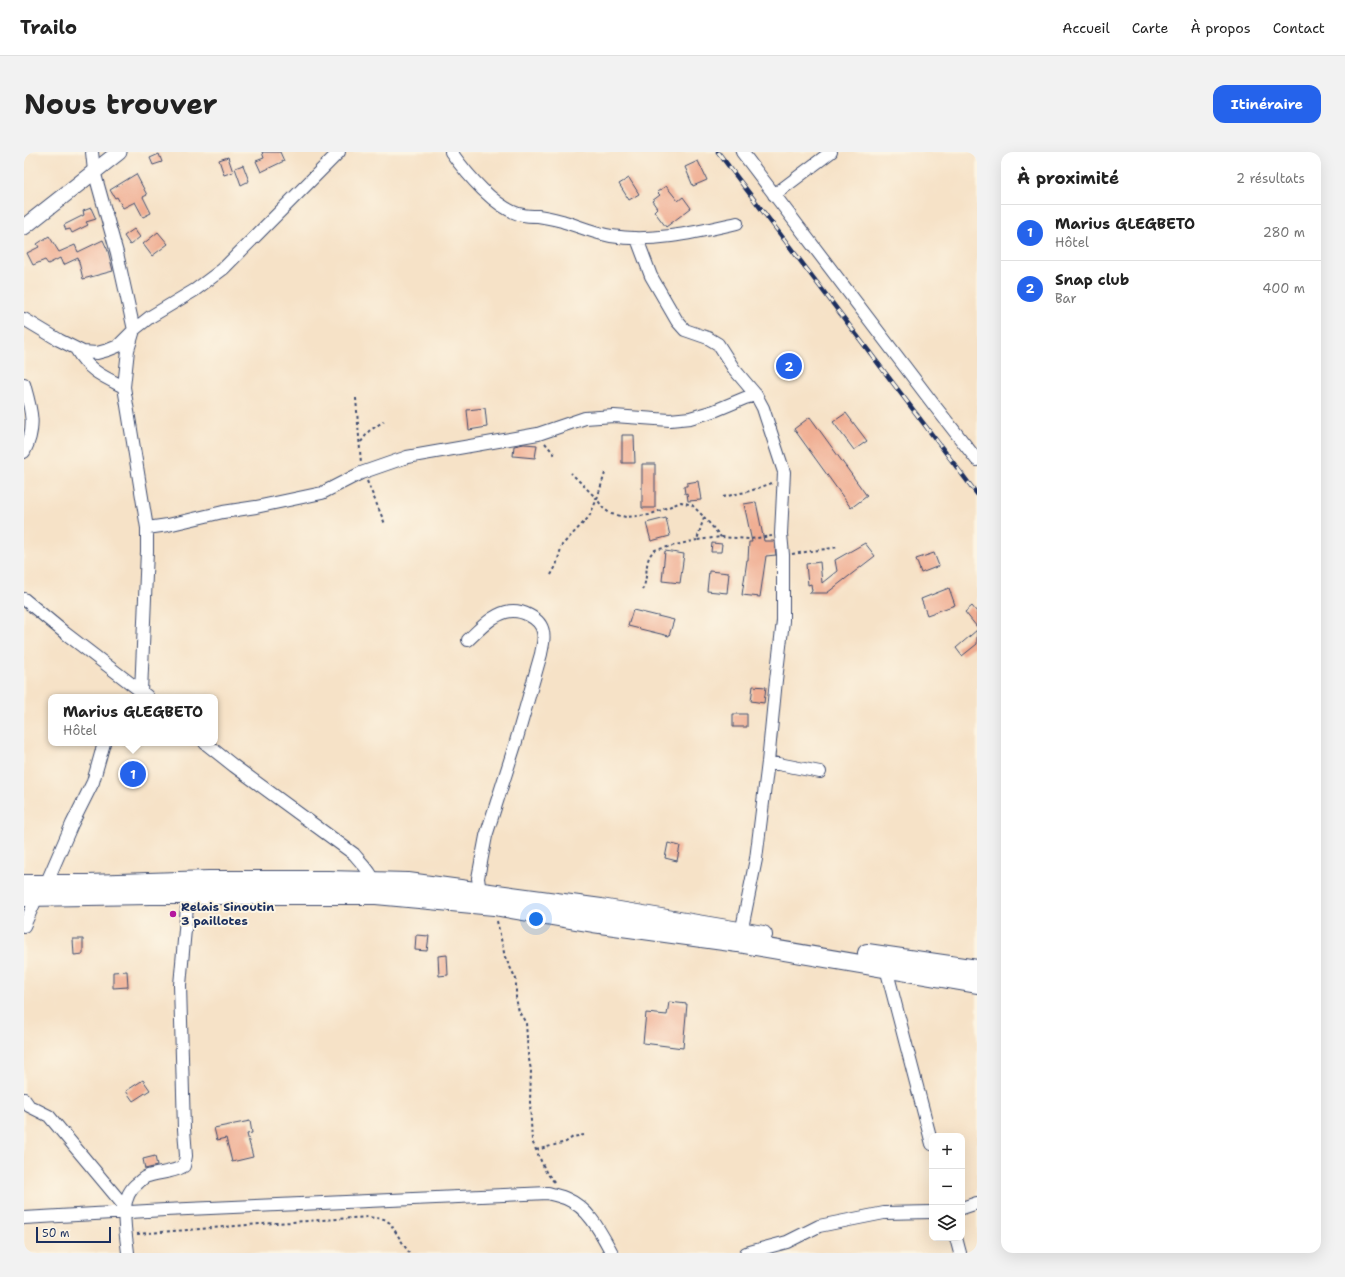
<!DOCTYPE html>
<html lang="fr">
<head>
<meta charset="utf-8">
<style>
  body { margin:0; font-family:"Shantell Sans",sans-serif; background:#f2f2f2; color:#222 }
  .controls { position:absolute; right:12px; bottom:12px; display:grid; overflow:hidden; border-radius:8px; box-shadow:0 4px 16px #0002 }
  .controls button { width:36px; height:36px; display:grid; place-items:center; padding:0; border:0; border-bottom:1px solid #e0e0e0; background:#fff; color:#222; font:20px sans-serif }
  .scale { position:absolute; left:12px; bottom:10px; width:75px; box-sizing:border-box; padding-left:4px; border:2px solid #1b2f5e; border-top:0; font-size:11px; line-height:14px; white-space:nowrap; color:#1b2f5e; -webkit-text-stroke:3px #fcf5e5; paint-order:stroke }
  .you { position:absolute; left:512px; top:767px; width:14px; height:14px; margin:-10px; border:3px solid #fff; border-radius:50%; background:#1a73e8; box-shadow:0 0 0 6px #1a73e833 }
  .badge { display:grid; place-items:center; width:26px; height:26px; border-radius:50%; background:#2563eb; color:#fff; font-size:13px; font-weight:700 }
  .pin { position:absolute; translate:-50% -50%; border:2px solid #fff; box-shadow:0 1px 4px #0006 }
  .popup { position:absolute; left:24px; top:542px; width:170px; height:52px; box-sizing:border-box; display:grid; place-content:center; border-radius:8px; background:#fff; filter:drop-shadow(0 1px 3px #0005); font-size:13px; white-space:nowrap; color:#767676 }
  .popup b { font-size:15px; color:#222 }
  .popup::after { content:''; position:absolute; left:50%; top:100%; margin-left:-8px; border:8px solid transparent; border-top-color:#fff }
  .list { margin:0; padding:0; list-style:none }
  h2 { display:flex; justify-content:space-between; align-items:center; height:52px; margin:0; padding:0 16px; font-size:17px }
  h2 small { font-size:13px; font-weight:400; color:#767676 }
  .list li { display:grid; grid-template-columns:26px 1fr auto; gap:12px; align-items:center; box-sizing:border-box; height:56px; padding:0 16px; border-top:1px solid #e0e0e0 }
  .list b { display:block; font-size:15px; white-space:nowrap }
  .list p { margin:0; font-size:13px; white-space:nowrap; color:#767676 }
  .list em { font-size:13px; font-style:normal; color:#767676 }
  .icon { flex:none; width:22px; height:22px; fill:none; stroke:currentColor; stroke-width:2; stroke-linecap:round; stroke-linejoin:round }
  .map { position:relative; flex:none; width:953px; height:1101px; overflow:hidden; border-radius:12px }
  header { display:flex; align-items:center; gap:24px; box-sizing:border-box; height:56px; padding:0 20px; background:#fff; border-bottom:1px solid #e0e0e0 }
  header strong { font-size:19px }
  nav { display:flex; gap:22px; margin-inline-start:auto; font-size:14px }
  .intro { display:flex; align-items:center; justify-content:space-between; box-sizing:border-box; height:96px; padding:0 24px }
  h1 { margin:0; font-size:28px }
  .button { padding:10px 18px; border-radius:12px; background:#2563eb; color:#fff; font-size:14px; font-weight:700 }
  main { display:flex; gap:24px; padding:0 24px }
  aside { flex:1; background:#fff; border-radius:12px; box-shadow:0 4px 16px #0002 }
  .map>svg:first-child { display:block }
  .building { fill:#f0ae93 }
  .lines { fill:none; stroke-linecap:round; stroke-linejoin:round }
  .minor-casing { stroke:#3c4a6e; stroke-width:14 }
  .major-casing { stroke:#3c4a6e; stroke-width:17 }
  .highway-casing { stroke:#3c4a6e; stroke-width:20 }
  .path { stroke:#3c4a6e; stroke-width:2; stroke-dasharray:3 3; stroke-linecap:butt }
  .minor { stroke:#fff; stroke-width:12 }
  .major { stroke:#fff; stroke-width:15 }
  .highway { stroke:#fff; stroke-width:18 }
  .rail-casing { stroke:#1b2f5e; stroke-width:4.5 }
  .rail { stroke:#fcf5e5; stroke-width:3; stroke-dasharray:9; stroke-linecap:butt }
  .poi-dot { fill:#b5179e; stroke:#fcf5e5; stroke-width:1.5 }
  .labels { text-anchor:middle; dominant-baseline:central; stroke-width:4; stroke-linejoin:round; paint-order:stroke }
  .poi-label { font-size:12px; font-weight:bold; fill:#1b2f5e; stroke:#fcf5e5; text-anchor:start }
</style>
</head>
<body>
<header>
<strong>Trailo</strong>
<nav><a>Accueil</a><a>Carte</a><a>À propos</a><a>Contact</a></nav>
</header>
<div class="intro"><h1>Nous trouver</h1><a class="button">Itinéraire</a></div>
<main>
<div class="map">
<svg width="953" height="1101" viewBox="0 0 953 1101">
  <rect width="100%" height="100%" fill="#fcf5e5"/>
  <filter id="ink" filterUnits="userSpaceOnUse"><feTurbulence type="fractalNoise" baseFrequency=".025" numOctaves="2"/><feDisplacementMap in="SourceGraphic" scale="8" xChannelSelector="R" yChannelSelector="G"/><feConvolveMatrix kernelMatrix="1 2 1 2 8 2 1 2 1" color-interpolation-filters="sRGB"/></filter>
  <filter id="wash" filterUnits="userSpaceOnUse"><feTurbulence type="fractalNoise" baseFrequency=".012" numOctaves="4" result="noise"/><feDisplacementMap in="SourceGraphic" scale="16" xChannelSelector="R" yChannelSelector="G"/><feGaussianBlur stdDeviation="0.9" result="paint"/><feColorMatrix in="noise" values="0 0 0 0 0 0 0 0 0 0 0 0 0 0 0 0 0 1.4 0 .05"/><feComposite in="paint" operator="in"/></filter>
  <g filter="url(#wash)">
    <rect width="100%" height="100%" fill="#f6e2c7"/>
    <g id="blocks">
      <path class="building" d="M 238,0 L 256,0 L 260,9 L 237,20 L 232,9 L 240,6 Z
        M 135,2 L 138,10 L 129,13 L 126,6 Z
        M 204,5 L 209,20 L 200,23 L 195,8 Z
        M 674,9 L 683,28 L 669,34 L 661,15 Z
        M 219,13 L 225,29 L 217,33 L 211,16 Z
        M 112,22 L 123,43 L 119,45 L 127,61 L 119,65 L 111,50 L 99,56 L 93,45 L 91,46 L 86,38 Z
        M 605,26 L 615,42 L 605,48 L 595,32 Z
        M 642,34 L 654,49 L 659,45 L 667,56 L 642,75 L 630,59 L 633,56 L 628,49 L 636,43 L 633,40 Z
        M 67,56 L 72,67 L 62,70 L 64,73 L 48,81 L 46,77 L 42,78 L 40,73 L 60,63 L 59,59 Z
        M 110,77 L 116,85 L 106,93 L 100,84 Z
        M 134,80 L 144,92 L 128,104 L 119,92 Z
        M 25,84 L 35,100 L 51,93 L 54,100 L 79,88 L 84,99 L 89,119 L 59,127 L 54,106 L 39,113 L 36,106 L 24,112 L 21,108 L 9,113 L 3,101 L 15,95 L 13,92 Z
        M 461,256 L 463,275 L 445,278 L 443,258 Z
        M 822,261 L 843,289 L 830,298 L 809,270 Z
        M 786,265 L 843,344 L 827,356 L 770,277 Z
        M 598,283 L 610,283 L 611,311 L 598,311 Z
        M 500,292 L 513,293 L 511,306 L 489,304 L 490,294 Z
        M 618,312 L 631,312 L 631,356 L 618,356 Z
        M 674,329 L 677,348 L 664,349 L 663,341 L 661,342 L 660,334 L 663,334 L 663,331 Z
        M 732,350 L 740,389 L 750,389 L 752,403 L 742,404 L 736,445 L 718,443 L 723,408 L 724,408 L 725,390 L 728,390 L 720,352 Z
        M 642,366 L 646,384 L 627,389 L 622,371 Z
        M 688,391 L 698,392 L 697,400 L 687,400 Z
        M 841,391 L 851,404 L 803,441 L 785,441 L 788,439 L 787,432 L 784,433 L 782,412 L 796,410 L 798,431 L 813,419 L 811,408 Z
        M 641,399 L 660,402 L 656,431 L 638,429 Z
        M 910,401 L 915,414 L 897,421 L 892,407 Z
        M 685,419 L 705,421 L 703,441 L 683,439 Z
        M 925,436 L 931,453 L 903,463 L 897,447 Z
        M 948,454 L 953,460 L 953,475 L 941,460 Z
        M 609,458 L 650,468 L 645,484 L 604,474 Z
        M 953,478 L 953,492 L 938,504 L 932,496 Z
        M 729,534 L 742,535 L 740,551 L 727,549 Z
        M 709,562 L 723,562 L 723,575 L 709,575 Z
        M 644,691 L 656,694 L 653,709 L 641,706 Z
        M 392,783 L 405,784 L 403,799 L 391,798 Z
        M 49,787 L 59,787 L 59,802 L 50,803 Z
        M 423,803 L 424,823 L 415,824 L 414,804 Z
        M 103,819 L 104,835 L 89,836 L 89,820 Z
        M 645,850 L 663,852 L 659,896 L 619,891 L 622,861 L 643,863 Z
        M 119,928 L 126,938 L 109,949 L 102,939 Z
        M 226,969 L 228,981 L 223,982 L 229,1005 L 208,1010 L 202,986 L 193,988 L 190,976 Z
        M 131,1004 L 133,1014 L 121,1017 L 119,1007 Z"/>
    </g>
  </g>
  <g filter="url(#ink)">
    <use href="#blocks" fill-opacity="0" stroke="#3c4a6e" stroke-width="1"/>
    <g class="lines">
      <g class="minor-casing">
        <path id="minor" d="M 68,0 L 70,19 L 93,101 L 110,178 L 104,198 L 100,235 L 123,376 L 123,399 L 117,540 L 115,545
          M 427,0 C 442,21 472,58 499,63 C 503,64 509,64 514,64 C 522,65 530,67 538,69 C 554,74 570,81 587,84 C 629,91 673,80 713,71
          M 718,0 L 910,253 L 953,308
          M 750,43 L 807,0
          M 613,87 L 627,124 L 653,169 L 661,178 L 684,186 L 694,192 L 710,217 L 732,243 L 739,256 L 760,320 L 757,382 L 759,403 L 759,469 L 752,528 L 744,610 L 732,707 L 716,786
          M 0,167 L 35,188 L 59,200 L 73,201 L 84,198 L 94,194 L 112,176 L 126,165 L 171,138 L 199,117 L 315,0
          M 52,197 C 65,219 78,224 100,235
          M 0,232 C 7,257 13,275 0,300
          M 123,376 L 144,373 L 199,360 L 232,355 L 298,341 L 337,321 L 383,305 L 514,282 L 561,266 L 590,264 L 646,268 L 666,266 L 690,259 L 721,246 L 732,243
          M 0,447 L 41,481 L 123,544
          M 444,488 C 455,478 467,464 482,460 C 496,456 517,466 519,480 C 521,488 518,495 517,502 L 491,593 L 462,684 L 454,726 L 456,740
          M 181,591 L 210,614 L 330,702 C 338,712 350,722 351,734
          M 744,610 L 796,620
          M 22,732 L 48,672 L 69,630 L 80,591
          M 0,774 L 13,745
          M 862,816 L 908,992
          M 0,947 L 5,954 L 25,964 L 101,1055
          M 938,1056 L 953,1051
          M 0,1066 L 141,1058 L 524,1041 C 530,1043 537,1044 543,1047 C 565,1056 577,1081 588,1101
          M 932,1086 L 936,1101
          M 104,1101 C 102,1079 93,1046 114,1031 C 117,1028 120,1025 124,1024 C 136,1020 148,1021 160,1014 L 162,1004 L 160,977 L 156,833 L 164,744
          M 722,1101 L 763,1090 L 795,1074 L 860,1061 L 908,1060"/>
      </g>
      <g class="major-casing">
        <path id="major" d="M 0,75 L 95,0"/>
      </g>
      <g class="highway-casing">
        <path id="highway" d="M 0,732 L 64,732 L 185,728 L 304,728 L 384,730 L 577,756 L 739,783
          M 0,745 L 127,743 L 352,743 L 470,754 L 569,771 L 714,791 L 953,832
          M 843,801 L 953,817"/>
      </g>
      <path class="path" d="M 332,246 L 337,311
        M 337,290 L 345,279 L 360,269
        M 521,291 L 531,303
        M 581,321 L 573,347 L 579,356 L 587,362 L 602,365 L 625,363 L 657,350 L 668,353 L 680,365 L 673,388 L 697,385 L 726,387 L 748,384
        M 343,329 L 361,372
        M 699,345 L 726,339 L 748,331
        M 680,365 L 697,385
        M 768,402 L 815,395
        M 527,423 L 532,414 L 538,393 L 565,365 L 573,347 L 547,321
        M 618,438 C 626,425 618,408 631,398 L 673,388
        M 473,769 L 481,805 L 492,827 L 492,846 L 495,860 L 502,871 L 504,902 L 507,918 L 506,950 L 508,989 L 522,1020 L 532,1032
        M 512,998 L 542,990 L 549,985 L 560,983
        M 113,1082 L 237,1072 L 344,1065 L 360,1067 L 366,1071 L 385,1101"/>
      <use href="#minor" class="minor"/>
      <use href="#major" class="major"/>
      <use href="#highway" class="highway"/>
      <g class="rail-casing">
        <path id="rail" d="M 694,0 L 953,342"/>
      </g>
      <use href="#rail" class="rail"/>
    </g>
  </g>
  <circle class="poi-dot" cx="149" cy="762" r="4"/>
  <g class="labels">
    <g class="poi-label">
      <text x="157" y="755">Relais Sinoutin<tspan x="157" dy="14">3 paillotes</tspan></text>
    </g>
  </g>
</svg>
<div class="controls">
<button>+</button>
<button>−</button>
<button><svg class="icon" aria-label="layers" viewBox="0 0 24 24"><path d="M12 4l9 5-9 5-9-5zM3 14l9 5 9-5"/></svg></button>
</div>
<div class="scale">50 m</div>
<div class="you"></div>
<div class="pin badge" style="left:109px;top:622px">1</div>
<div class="popup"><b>Marius GLEGBETO</b>Hôtel</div>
<div class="pin badge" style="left:765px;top:214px">2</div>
</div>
<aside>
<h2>À proximité<small>2 résultats</small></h2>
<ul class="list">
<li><span class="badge">1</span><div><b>Marius GLEGBETO</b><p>Hôtel</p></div><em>280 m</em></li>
<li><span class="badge">2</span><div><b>Snap club</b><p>Bar</p></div><em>400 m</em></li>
</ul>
</aside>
</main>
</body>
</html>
